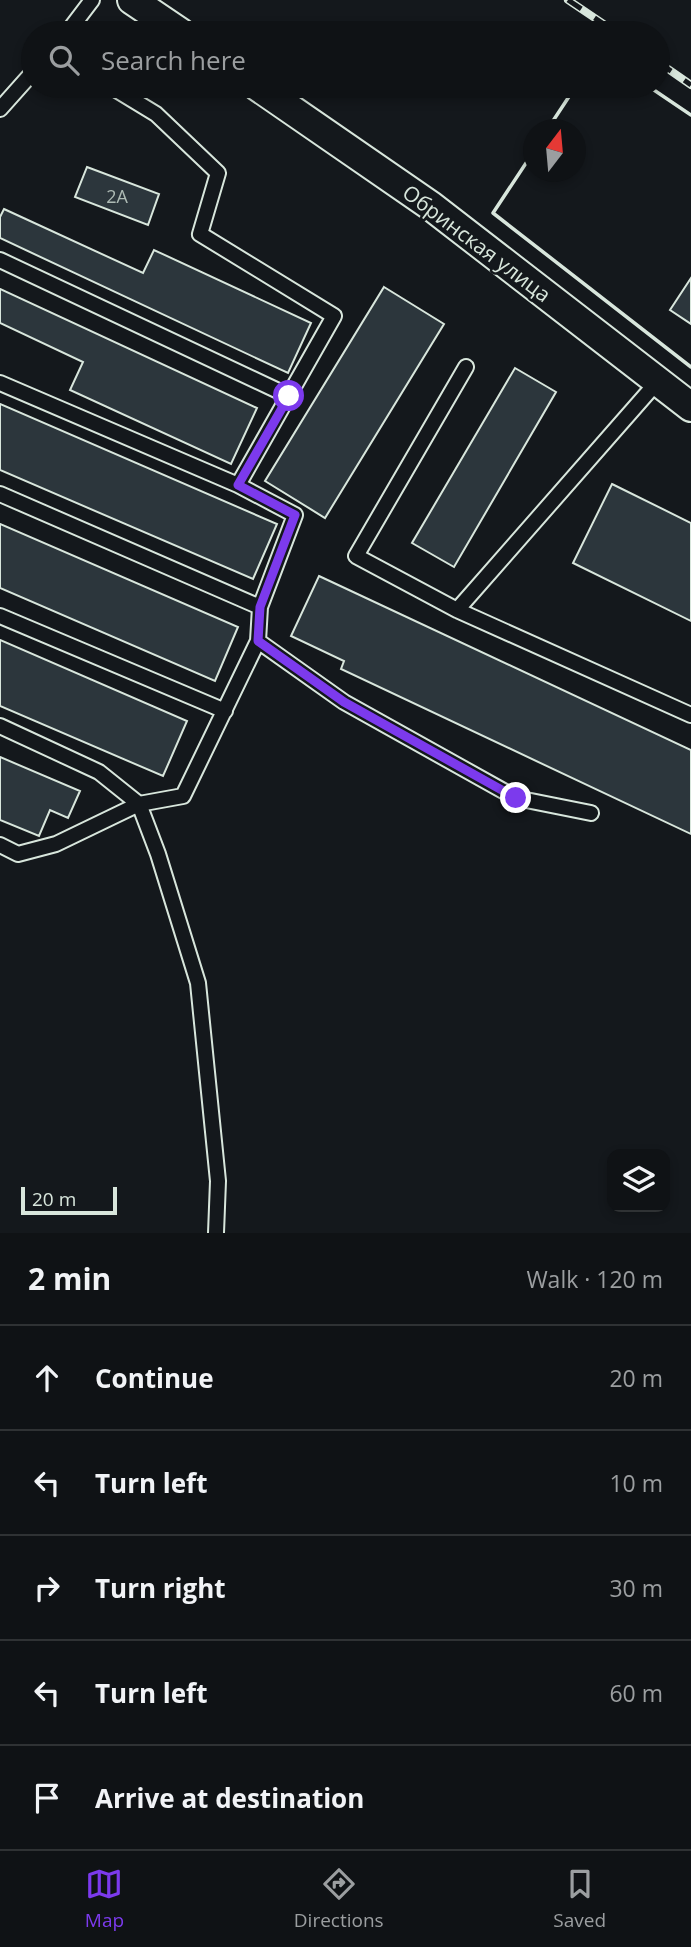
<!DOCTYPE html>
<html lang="en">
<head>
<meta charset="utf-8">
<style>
  body { margin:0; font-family:"Open Sans",sans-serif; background:#181b1e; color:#f1f3f6 }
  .controls { position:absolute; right:21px; bottom:21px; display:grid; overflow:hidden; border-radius:14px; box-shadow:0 4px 10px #0003 }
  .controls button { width:63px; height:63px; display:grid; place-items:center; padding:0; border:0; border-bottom:2px solid #2f3234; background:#0f1215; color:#f1f3f6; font:35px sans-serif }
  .compass { position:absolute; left:523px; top:119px; width:63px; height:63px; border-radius:50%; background:#0f1215; box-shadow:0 4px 10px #0003; rotate:16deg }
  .scale { position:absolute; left:21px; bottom:18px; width:96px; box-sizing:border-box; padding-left:7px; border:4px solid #d8e6dc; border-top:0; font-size:19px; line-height:24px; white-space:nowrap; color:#d8e6dc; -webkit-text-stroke:5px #14181c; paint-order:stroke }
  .stop { position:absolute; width:21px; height:21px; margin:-16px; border:5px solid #7c3aed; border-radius:50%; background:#fff }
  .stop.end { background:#7c3aed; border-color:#fff; box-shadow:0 2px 7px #0008 }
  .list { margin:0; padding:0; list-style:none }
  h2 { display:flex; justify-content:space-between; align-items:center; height:91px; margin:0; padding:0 28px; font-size:30px }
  h2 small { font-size:23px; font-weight:400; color:#9b9ea0 }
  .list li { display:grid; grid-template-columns:46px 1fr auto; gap:21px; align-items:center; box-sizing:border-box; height:105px; padding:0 28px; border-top:2px solid #2f3234 }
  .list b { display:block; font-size:26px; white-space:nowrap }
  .list em { font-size:23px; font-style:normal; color:#9b9ea0 }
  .icon { flex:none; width:38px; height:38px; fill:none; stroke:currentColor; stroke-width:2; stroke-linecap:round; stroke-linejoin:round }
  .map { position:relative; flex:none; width:691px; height:1233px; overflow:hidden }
  .search { position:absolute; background:#0f1215; box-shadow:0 4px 10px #0003; left:21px; right:21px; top:21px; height:77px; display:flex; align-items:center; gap:18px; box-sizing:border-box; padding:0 24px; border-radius:38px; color:#9b9ea0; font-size:26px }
  .sheet { height:616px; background:#0f1215 }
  nav { display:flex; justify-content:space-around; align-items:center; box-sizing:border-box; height:98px; border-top:2px solid #2f3234; background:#0f1215; font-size:19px; color:#9b9ea0 }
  nav a { display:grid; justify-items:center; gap:4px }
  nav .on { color:#7c3aed }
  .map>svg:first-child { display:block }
  .building { fill:#2c363c; stroke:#d8e6dc; stroke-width:2 }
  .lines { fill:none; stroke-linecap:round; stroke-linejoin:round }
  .service-casing { stroke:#d8e6dc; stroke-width:18 }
  .minor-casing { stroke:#d8e6dc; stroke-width:32 }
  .service { stroke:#14181c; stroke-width:14 }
  .minor { stroke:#14181c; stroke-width:28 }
  .rail-casing { stroke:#d8e6dc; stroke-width:8 }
  .rail { stroke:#14181c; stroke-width:5; stroke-dasharray:16; stroke-linecap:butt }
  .wall { stroke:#d8e6dc; stroke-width:3.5 }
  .route { stroke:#7c3aed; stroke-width:9 }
  .labels { text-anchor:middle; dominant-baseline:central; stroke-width:5; stroke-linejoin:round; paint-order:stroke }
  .number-label { font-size:18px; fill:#adbab4 }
  .street-label { font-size:21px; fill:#d8e6dc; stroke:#14181c }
</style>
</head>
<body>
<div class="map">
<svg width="691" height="1233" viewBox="0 0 691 1233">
  <rect width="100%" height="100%" fill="#14181c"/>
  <path class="building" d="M 87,167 L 159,194 L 148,225 L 75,197 Z
    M 4,209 L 143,273 L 154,250 L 311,323 L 288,373 L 0,238 L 0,217 Z
    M 691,278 L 691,324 L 670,310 Z
    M 384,287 L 444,324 L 325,518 L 265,481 Z
    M 0,289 L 257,408 L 231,464 L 70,390 L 83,362 L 0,323 Z
    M 515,368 L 556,392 L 454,567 L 412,543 Z
    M 0,404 L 277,524 L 253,579 L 0,470 Z
    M 612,484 L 691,523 L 691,621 L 573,563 Z
    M 0,524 L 238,627 L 215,681 L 0,588 Z
    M 319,576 L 691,750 L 691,834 L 341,669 L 344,661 L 291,636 Z
    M 0,640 L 187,721 L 163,776 L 0,706 Z
    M 0,757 L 80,791 L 68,818 L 50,810 L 39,836 L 0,820 Z"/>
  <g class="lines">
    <g class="service-casing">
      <path id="service" d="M 67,33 L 92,0
        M 110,86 L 156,114 L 218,173 L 200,234 L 334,316 L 238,485
        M 0,109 L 33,72
        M 0,260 L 289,396
        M 466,367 L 356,556 L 457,610 L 691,715
        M 0,383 L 238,485 L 295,515 L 260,607 L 258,641 L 183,796 L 139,804 L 56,844 L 18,854 L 0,845
        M 0,494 L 260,607
        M 457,610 L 658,381
        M 0,616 L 225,711
        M 258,641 L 344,702 L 516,798 L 591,813
        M 0,726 L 99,772 L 139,804 L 158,854 L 198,983 L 218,1181 L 216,1233"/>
    </g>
    <g class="minor-casing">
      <path id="minor" d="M 132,0 L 181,33
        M 257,86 L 431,206 L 691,407"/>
    </g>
    <use href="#service" class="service"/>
    <use href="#minor" class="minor"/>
    <g class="rail-casing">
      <path id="rail" d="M 568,0 L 617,33
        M 658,62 L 691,85"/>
    </g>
    <use href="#rail" class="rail"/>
    <path class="wall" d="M 648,86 L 691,115
      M 547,130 L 576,86
      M 534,151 L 493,213 L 691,367"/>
  </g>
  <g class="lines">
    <path class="route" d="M 289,396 L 238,485 L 295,515 L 260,607 L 258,641 L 344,702 L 516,798"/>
  </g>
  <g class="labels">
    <g class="number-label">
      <text x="117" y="196">2А</text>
    </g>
    <g class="street-label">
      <text transform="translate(477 243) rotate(37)">Обринская улица</text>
    </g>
  </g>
</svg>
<div class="controls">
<button><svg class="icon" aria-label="layers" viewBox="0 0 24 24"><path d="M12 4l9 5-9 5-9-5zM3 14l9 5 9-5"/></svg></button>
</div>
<svg class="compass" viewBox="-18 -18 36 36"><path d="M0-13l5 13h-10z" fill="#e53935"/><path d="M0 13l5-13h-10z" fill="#9b9ea0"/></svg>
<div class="scale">20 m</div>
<div class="stop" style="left:289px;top:396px"></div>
<div class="stop end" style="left:516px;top:798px"></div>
<div class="search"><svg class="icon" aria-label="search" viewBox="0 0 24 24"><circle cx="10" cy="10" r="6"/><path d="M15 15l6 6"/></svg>Search here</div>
</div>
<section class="sheet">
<h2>2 min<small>Walk · 120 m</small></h2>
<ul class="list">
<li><svg class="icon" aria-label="ahead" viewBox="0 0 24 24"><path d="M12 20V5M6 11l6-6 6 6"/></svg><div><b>Continue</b></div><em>20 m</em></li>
<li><svg class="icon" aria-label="left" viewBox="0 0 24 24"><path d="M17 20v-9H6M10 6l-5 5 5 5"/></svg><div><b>Turn left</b></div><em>10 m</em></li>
<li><svg class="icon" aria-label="right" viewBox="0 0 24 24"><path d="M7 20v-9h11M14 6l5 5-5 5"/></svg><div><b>Turn right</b></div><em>30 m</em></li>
<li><svg class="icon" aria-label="left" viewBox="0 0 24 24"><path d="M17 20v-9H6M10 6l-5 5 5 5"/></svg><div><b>Turn left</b></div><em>60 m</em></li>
<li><svg class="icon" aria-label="arrive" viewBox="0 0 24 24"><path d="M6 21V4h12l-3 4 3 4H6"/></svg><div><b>Arrive at destination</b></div></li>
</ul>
</section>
<nav>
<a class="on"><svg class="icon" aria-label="map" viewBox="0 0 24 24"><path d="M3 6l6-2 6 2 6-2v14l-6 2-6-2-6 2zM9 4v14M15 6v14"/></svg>Map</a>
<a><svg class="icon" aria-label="directions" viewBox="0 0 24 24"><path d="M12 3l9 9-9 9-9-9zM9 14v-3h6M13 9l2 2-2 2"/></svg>Directions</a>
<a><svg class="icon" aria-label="saved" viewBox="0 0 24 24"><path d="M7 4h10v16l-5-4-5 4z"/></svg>Saved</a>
</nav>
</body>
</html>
